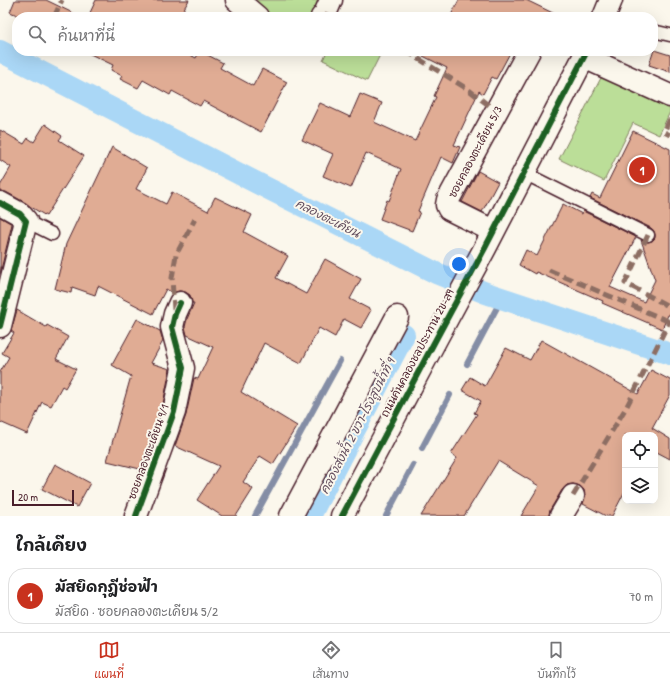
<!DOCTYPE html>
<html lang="th">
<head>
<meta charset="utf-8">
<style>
  body { margin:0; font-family:"Patrick Hand","Playpen Sans Thai",sans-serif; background:#f2f2f2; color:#202124 }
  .controls { position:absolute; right:12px; bottom:12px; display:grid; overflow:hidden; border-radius:8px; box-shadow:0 4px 16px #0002 }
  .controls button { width:36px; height:36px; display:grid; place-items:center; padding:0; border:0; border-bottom:1px solid #e0e0e0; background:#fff; color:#202124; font:20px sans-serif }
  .scale { position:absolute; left:12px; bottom:10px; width:62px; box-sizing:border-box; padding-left:4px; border:2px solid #4a1f2b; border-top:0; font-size:11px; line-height:14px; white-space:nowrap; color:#4a1f2b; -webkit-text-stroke:3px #fbf7ec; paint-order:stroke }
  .you { position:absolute; left:459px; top:264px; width:14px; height:14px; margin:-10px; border:3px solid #fff; border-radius:50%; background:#1a73e8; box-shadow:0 0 0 6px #1a73e833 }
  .badge { display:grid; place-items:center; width:26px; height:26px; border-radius:50%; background:#c8321e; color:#fff; font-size:13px; font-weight:700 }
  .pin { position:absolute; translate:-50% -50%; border:2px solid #fff; box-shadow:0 1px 4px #0006 }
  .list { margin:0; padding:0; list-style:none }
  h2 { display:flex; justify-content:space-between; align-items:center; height:52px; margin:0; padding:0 16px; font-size:17px }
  h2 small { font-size:13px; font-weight:400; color:#757577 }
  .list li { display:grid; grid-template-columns:26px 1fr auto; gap:12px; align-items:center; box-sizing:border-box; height:56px; margin:0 8px 8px; padding:0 8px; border:1px solid #e0e0e0; border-radius:16px }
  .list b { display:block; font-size:15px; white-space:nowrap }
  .list p { margin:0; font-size:13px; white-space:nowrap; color:#757577 }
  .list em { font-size:13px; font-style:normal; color:#757577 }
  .icon { flex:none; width:22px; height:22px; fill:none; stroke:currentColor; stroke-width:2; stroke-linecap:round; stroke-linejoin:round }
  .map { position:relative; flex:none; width:670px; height:516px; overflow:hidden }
  .search { position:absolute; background:#fff; box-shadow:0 4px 16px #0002; left:12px; right:12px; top:12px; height:44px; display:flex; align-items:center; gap:10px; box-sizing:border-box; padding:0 14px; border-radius:16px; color:#757577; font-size:15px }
  .sheet { height:116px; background:#fff }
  nav { display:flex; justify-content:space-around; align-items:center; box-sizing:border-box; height:56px; border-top:1px solid #e0e0e0; background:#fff; font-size:11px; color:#757577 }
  nav a { display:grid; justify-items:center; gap:2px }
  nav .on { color:#c8321e }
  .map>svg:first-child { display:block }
  .green { fill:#bbde98; stroke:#827e62 }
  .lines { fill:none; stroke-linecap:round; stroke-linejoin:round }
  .stream { stroke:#848da5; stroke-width:6 }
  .canal { stroke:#aad7f6; stroke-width:22 }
  .building { fill:#e0ac94; stroke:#4a1f2b }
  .lane-casing { stroke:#4a1f2b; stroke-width:15 }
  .street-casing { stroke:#4a1f2b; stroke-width:25 }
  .secondary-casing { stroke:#4a1f2b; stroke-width:25 }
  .lane { stroke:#fbf7ec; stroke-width:12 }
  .street { stroke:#fbf7ec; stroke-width:22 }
  .secondary { stroke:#fbf7ec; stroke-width:22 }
  .quiet { stroke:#8d6e63; stroke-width:5; stroke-dasharray:10 5; stroke-linecap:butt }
  .cycleway-casing { stroke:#fbf7ec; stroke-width:8 }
  .cycleway { stroke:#1b5e20; stroke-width:6 }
  .labels { text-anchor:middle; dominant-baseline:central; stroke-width:4; stroke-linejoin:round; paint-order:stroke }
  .street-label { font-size:11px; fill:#4a1f2b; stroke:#fbf7ec }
  .water-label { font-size:12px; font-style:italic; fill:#624d5e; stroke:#fbf7ec }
</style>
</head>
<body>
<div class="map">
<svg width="670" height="516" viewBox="0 0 670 516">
  <rect width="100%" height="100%" fill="#fbf7ec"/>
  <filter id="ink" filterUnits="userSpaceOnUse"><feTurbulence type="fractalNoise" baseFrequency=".025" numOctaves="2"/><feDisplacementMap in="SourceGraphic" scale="8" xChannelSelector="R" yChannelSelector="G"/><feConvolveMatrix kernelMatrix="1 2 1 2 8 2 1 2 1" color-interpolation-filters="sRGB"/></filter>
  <g filter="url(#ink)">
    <path class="green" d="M 250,0 L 323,0 L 314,17 L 270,17 Z
      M 327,51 L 382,51 L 367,81 L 323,60 Z
      M 603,74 L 670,104 L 670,112 L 659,135 L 633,123 L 604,181 L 559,159 Z"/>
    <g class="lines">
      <path class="stream" d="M 467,364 L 502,298
        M 422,448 L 450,395
        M 255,516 L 340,361
        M 386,516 L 413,465"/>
      <path class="canal" d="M 0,51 L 257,183 L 436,273 L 486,293 L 670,354
        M 310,516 L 404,335"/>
    </g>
    <path class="building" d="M 15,0 L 46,0 L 81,17 L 22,17 L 10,12 Z
      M 96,0 L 189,0 L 179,17 L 88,17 Z
      M 459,0 L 526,0 L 561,17 L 450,17 Z
      M 654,50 L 670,55 L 670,72 L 649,65 Z
      M 84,51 L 183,51 L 196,58 L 200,51 L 223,63 L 220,68 L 253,86 L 262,69 L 287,82 L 261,132 L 203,101 L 200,106 L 172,91 L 170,95 L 143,80 L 138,88 L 120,79 L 122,76 L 111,70 L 113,65 Z
      M 413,51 L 511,51 L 496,79 L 492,77 L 483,94 L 479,91 L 454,145 L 460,147 L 453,163 L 441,157 L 418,211 L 420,212 L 412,231 L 380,219 L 387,200 L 389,201 L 401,169 L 366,153 L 351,188 L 323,176 L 333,154 L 302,140 L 320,103 L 350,117 L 360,94 L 382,103 L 374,122 L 415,141 L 436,97 L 434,96 L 447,68 Z
      M 45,124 L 62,136 L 59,140 L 84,156 L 46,216 L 31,207 L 26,203 L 6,192 L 0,191 L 0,186 L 11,167 L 0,160 L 0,130 L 24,144 L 28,138 L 34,142 Z
      M 633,131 L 670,149 L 670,315 L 668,315 L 662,329 L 602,303 L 603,301 L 536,272 L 535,274 L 519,265 L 526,250 L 537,256 L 563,204 L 582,214 L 583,211 L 636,237 L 610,287 L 644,302 L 655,280 L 641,240 L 648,242 L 652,241 L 655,238 L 655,235 L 654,231 L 651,228 L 590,198 L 592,194 L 600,198 Z
      M 112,147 L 147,168 L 136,189 L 166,204 L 172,192 L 208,211 L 215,197 L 252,215 L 244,232 L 288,256 L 276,278 L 306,294 L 325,259 L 361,279 L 350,299 L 371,310 L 361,328 L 344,319 L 335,337 L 319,328 L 301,363 L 264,343 L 241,392 L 297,426 L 273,464 L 260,456 L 243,482 L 253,489 L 236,516 L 222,516 L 197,500 L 219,466 L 175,446 L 186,415 L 194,378 L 198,379 L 213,347 L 187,335 L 185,327 L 187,319 L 194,303 L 192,303 L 190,295 L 185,292 L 179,291 L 173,293 L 166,289 L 153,314 L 98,286 L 95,295 L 72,287 L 71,293 L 55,289 L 66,244 Z
      M 478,171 L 498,182 L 482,212 L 462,202 Z
      M 0,217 L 12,224 L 0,274 Z
      M 17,310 L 46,327 L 47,325 L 68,337 L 56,359 L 76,369 L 65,388 L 62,386 L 51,406 L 42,402 L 27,434 L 0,422 L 0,372 L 9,357 L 2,353 L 14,333 L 11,331 Z
      M 137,319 L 160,331 L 163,341 L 151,363 L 170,369 L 162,409 L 140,469 L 107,461 L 131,376 L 112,365 Z
      M 541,340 L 638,394 L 651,370 L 670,380 L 670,395 L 652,428 L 670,439 L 670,459 L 655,451 L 655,435 L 625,435 L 625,491 L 612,516 L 606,516 L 583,504 L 585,497 L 584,490 L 580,486 L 573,484 L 567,485 L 562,490 L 550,510 L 549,516 L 521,516 L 539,486 L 498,461 L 464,516 L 421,516 L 457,458 L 451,454 L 477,414 L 474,413 L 481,401 L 462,390 L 470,377 L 485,386 L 506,348 L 530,360 Z
      M 55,464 L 90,483 L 77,507 L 42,489 Z"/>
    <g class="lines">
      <g class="lane-casing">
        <path id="lane" d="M 653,31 L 670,35
          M 524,173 L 648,235
          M 26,221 L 52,234"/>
      </g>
      <g class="street-casing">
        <path id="street" d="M 237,0 L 257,17
          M 322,17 L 325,14 L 331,0
          M 584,57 L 670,96
          M 0,203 L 20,214 L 26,221 L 0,326
          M 493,231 L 449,209 L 447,205 L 448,200 L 529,51
          M 136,516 L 174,412 L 183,368 L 172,327 L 175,314 L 180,303
          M 291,516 L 397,317
          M 561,516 L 573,496"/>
      </g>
      <g class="secondary-casing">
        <path id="secondary" d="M 604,17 L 611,0
          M 342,516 L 436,339 L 485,248 L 587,51"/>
      </g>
      <use href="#lane" class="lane"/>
      <use href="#street" class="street"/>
      <use href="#secondary" class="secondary"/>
      <path class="quiet" d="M 325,14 L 332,17
        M 54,17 L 62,0
        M 405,51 L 411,54 L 469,90 L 496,111
        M 670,119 L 664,132 L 670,135
        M 648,235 L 625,283 L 670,307
        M 549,270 L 670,322
        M 174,310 L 172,278 L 176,255 L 195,219
        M 573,496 L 627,406 L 670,320"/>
      <g class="cycleway-casing">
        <path id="cycleway" d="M 0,203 L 20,214 L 26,221 L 0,326
          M 136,516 L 174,412 L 183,368 L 172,327 L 175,314 L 180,303
          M 342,516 L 436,339 L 485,248 L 587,51"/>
      </g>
      <use href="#cycleway" class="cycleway"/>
    </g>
  </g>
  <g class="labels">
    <g class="street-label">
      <text transform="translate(475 152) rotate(-62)">ซอยคลองตะเคียน 5/3</text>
      <text transform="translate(417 353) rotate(-62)">ถนนคันคลองชลประทาน 2ข-ส9</text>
      <text transform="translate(148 452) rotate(-70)">ซอยคลองตะเคียน 9/1</text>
    </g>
    <g class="water-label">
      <text transform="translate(328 218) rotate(27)">คลองตะเคียน</text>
      <text transform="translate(357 426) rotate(-63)">คลองส่งน้ำ 2 ขวา-โรงสูบน้ำที่ 9</text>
    </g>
  </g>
</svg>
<div class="controls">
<button><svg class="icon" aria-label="locate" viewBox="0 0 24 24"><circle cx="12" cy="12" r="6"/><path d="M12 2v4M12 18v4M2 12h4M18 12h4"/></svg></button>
<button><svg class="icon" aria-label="layers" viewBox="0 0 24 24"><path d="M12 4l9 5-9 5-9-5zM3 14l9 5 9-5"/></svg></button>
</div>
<div class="scale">20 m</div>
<div class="you"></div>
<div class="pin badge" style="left:642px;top:170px">1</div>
<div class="search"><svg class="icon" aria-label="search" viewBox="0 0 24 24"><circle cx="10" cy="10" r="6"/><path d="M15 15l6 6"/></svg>ค้นหาที่นี่</div>
</div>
<section class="sheet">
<h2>ใกล้เคียง<small></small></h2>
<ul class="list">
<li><span class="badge">1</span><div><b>มัสยิดกุฎีช่อฟ้า</b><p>มัสยิด · ซอยคลองตะเคียน 5/2</p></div><em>70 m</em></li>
</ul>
</section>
<nav>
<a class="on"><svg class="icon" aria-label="map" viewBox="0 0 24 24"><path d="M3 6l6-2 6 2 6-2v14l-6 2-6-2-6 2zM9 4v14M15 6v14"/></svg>แผนที่</a>
<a><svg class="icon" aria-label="directions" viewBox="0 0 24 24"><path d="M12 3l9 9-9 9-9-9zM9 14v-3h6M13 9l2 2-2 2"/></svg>เส้นทาง</a>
<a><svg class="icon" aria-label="saved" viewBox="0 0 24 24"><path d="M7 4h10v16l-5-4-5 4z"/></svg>บันทึกไว้</a>
</nav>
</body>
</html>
